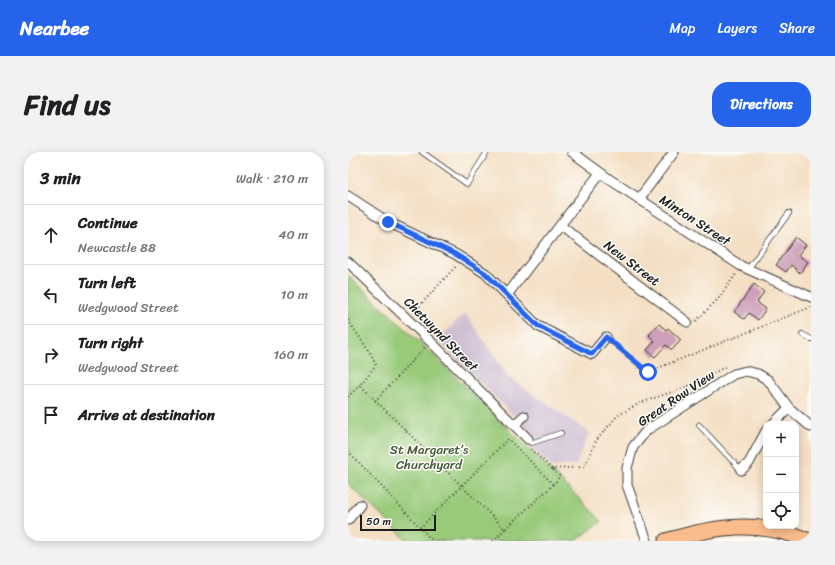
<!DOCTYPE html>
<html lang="en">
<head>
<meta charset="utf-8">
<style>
  body { margin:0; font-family:Sriracha,sans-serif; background:#f2f2f2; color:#202124 }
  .controls { position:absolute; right:12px; bottom:12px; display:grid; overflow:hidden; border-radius:8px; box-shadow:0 2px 10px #0003 }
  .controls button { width:36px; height:36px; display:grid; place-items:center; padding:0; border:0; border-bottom:1px solid #e0e0e0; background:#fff; color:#202124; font:20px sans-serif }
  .scale { position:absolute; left:12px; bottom:10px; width:76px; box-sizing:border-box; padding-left:4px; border:2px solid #1c1c1c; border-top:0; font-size:11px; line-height:14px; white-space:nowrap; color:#1c1c1c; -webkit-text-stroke:3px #fdfcf7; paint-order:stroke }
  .stop { position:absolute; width:12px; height:12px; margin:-9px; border:3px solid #2563eb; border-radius:50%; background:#fff }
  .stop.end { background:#2563eb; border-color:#fff; box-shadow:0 1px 4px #0008 }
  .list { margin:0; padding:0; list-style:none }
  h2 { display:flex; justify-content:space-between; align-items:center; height:52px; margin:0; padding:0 16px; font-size:17px }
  h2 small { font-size:13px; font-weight:400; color:#757577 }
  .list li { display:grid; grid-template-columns:26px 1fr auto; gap:12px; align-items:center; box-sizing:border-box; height:60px; padding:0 16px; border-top:1px solid #e0e0e0 }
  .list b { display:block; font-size:15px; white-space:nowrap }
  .list p { margin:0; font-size:13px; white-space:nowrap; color:#757577 }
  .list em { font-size:13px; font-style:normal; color:#757577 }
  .icon { flex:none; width:22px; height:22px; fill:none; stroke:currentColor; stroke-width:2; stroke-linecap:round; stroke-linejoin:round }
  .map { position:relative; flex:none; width:463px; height:389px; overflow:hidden; border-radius:16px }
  header { display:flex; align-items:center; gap:24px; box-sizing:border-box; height:56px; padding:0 20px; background:#2563eb; color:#fff }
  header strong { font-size:19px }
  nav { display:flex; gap:22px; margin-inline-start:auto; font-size:14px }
  .intro { display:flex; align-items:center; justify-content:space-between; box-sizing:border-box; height:96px; padding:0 24px }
  h1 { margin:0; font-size:28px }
  .button { padding:10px 18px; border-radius:16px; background:#2563eb; color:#fff; font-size:14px; font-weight:700 }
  main { display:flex; gap:24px; padding:0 24px }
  aside { flex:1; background:#fff; border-radius:16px; box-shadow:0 2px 10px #0003 }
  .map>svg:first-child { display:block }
  .industrial { fill:#cdbed2 }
  .green { fill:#99ca7a; stroke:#5a734b }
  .building { fill:#cd9fba }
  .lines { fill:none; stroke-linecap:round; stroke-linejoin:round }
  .service-casing { stroke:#3c3935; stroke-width:6 }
  .minor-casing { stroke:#3c3935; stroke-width:11 }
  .trunk-casing { stroke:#3c3935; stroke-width:17 }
  .path { stroke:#3c3935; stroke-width:2; stroke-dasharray:1 3; stroke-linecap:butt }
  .service { stroke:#fff; stroke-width:4.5 }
  .minor { stroke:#fff; stroke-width:9 }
  .trunk { stroke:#fabc8b; stroke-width:15 }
  .route { stroke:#2563eb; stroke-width:5 }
  .labels { text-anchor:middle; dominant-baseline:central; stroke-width:3; stroke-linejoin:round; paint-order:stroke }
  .street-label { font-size:13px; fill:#1c1c1c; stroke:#fdfcf7 }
  .park-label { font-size:13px; fill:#48593d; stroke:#fdfcf7 }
</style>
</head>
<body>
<header>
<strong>Nearbee</strong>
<nav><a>Map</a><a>Layers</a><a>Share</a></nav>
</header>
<div class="intro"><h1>Find us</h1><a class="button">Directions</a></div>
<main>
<aside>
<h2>3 min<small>Walk · 210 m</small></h2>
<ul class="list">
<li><svg class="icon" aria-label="ahead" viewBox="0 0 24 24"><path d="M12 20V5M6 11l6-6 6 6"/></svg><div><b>Continue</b><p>Newcastle 88</p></div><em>40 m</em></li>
<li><svg class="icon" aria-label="left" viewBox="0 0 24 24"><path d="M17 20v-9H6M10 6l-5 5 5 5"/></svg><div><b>Turn left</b><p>Wedgwood Street</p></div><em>10 m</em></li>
<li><svg class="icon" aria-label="right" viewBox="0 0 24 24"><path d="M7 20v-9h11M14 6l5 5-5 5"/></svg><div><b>Turn right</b><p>Wedgwood Street</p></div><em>160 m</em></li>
<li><svg class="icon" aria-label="arrive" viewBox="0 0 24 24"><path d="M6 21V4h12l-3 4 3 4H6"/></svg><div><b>Arrive at destination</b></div></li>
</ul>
</aside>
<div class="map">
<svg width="463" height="389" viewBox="0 0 463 389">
  <rect width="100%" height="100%" fill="#fdfcf7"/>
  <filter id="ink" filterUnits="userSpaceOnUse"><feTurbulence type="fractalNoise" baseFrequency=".025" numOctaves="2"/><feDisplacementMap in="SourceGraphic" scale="8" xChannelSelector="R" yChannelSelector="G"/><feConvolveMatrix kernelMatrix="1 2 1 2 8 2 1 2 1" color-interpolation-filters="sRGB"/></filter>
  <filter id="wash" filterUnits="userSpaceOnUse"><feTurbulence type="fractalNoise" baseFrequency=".012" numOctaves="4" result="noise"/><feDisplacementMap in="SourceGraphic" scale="16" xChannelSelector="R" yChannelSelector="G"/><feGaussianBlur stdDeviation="0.9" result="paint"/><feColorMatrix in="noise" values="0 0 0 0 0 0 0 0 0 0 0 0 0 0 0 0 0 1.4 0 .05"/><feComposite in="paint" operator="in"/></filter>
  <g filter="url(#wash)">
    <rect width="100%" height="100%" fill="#f4dfc4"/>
    <path class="industrial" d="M 117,161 L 161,226 L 242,281 L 235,295 L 228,313 L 204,315 L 181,293 L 185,289 L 176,277 L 176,272 L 178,267 L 174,262 L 166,264 L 90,188 Z"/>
    <path class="green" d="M 0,124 L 77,195 L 254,369 L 228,389 L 60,389 L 0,332 Z"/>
    <g id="blocks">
      <path class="building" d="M 448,85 L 458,93 L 450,103 L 460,110 L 452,121 L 443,113 L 438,120 L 428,113 Z
        M 406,132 L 416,140 L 409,150 L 418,157 L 410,168 L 401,161 L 396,167 L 386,160 Z
        M 311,172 L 318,178 L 320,176 L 333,188 L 324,198 L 318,193 L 307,205 L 299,198 L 307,189 L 301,183 Z"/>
    </g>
  </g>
  <g filter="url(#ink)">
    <use href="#blocks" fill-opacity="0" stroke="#3c3935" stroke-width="1"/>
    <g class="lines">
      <g class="service-casing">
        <path id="service" d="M 74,0 L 119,32 L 139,0
          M 400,117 L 441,61
          M 454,182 L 463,187
          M 351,273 L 393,318
          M 180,287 L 183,291 L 213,281"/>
      </g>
      <g class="minor-casing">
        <path id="minor" d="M 224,0 L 261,27 L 393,114 L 463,145
          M 0,44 L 40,70 L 107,102 L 115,107 L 137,121 L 190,174 L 244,202 L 258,185
          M 291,47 L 326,0
          M 213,74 L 339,170
          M 0,110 L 82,189 L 180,287
          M 159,143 L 252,21
          M 425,272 L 441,256
          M 166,273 L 176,264
          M 393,318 L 401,311 L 418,279
          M 0,368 L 12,353
          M 299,389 L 279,333 L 279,316 L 285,295 L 299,278 L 386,222 L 398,219 L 410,222 L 420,228 L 441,256 L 463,275"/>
      </g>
      <g class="trunk-casing">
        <path id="trunk" d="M 318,389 C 367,374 412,367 461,389"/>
      </g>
      <path class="path" d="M 66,160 L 109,113
        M 0,168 L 22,201 L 28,213 L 12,233 L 157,377 L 206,332 L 212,324 L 204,317
        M 348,169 L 371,146 L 388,122
        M 265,191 L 300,220 L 463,155
        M 0,245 L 12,233
        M 27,249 L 77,195
        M 183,297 L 204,317 L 236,315 L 248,289 L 269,264 L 292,251 L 338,235 L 379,214
        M 0,299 L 85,389
        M 72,376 L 160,287 L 205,332
        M 145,389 L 157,377"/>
      <use href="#service" class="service"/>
      <use href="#minor" class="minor"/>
      <use href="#trunk" class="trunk"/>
    </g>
  </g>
  <g class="lines" filter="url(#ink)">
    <path class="route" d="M 40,70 L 107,102 L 115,107 L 137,121 L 190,174 L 244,202 L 258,185 L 300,220"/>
  </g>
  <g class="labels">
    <g class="street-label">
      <text transform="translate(347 68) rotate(33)">Minton Street</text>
      <text transform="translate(284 111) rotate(37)">New Street</text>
      <text transform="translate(93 182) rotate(45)">Chetwynd Street</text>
      <text transform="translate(328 246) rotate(-34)">Great Row View</text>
    </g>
    <g class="park-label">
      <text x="81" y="297">St Margaret’s<tspan x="81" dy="15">Churchyard</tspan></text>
    </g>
  </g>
</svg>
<div class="controls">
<button>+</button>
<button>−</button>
<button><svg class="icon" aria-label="locate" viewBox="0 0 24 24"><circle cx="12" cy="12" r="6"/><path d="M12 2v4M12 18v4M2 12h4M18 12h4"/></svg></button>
</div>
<div class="scale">50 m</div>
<div class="stop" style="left:300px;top:220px"></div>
<div class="stop end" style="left:40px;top:70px"></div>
</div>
</main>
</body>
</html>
